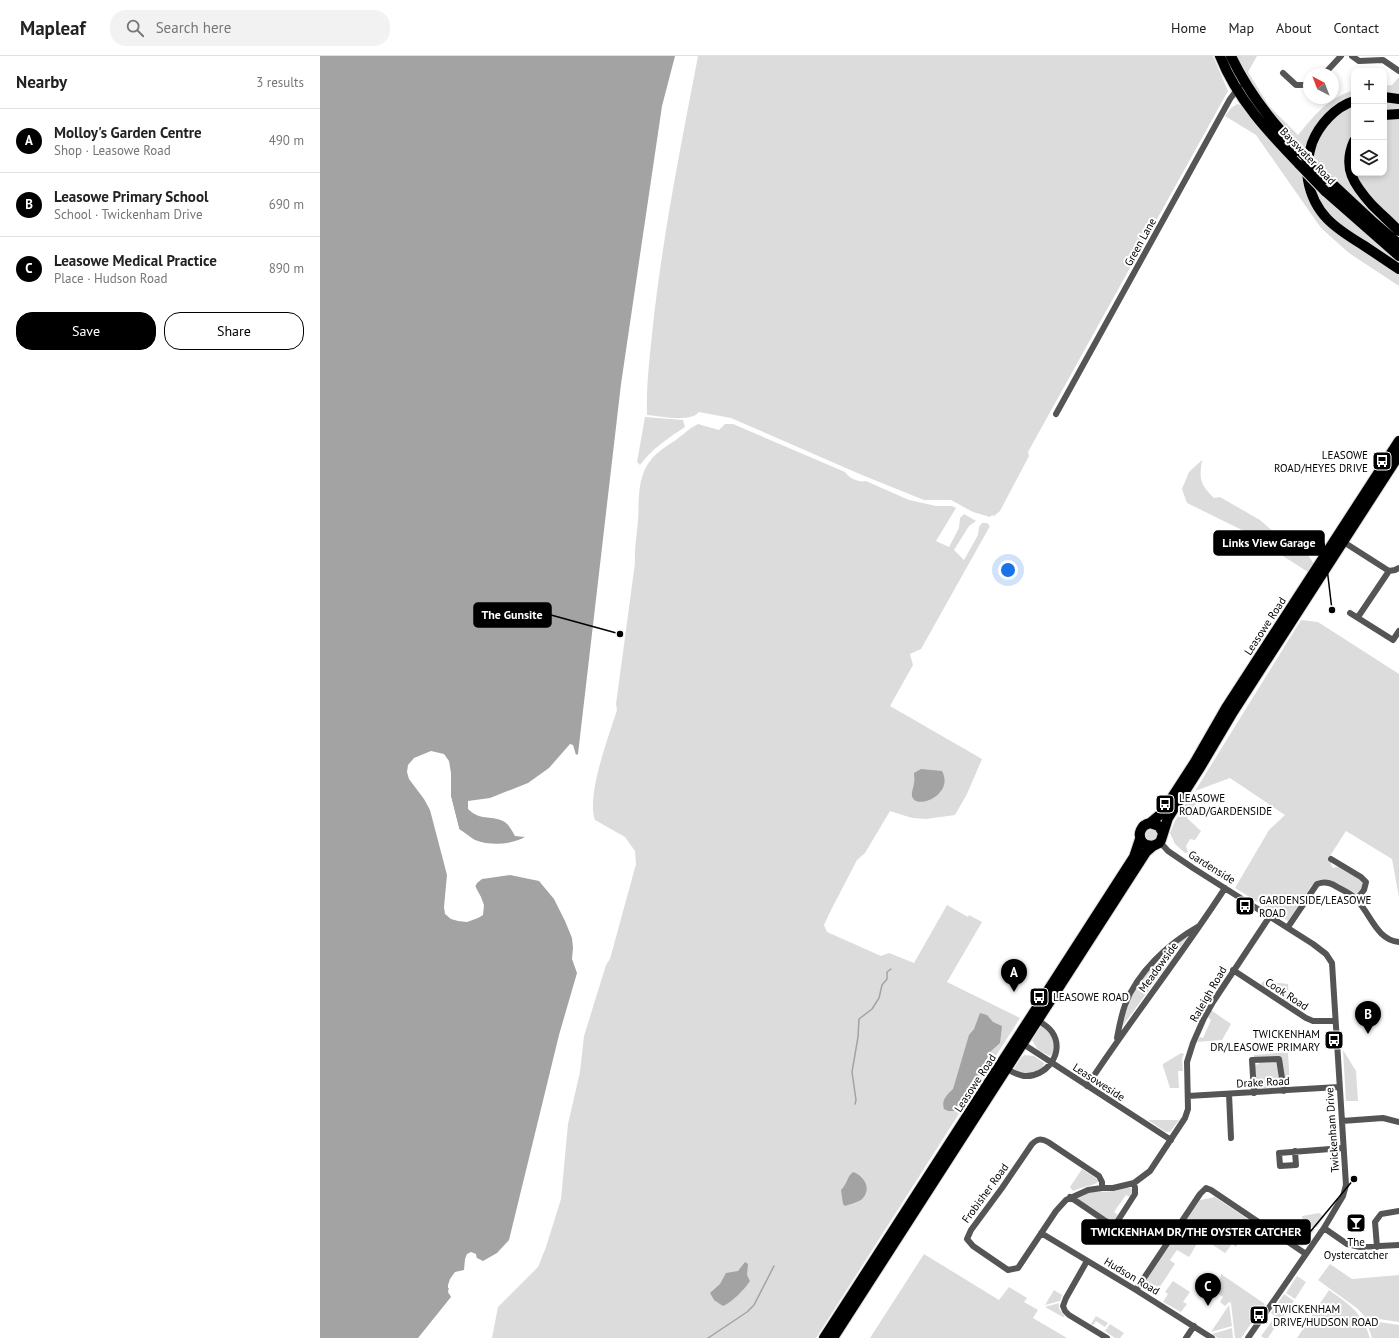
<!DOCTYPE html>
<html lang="en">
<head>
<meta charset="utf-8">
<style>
  body { margin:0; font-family:"PT Sans",sans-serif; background:#f2f2f2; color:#222 }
  .controls { position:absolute; right:12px; top:12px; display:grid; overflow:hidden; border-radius:8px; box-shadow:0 2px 6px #0003 }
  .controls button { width:36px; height:36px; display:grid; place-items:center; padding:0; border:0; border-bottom:1px solid #e0e0e0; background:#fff; color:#222; font:20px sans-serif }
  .compass { position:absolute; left:983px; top:12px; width:36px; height:36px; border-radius:50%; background:#fff; box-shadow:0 2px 6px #0003; rotate:318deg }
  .you { position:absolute; left:688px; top:514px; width:14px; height:14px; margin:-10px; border:3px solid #fff; border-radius:50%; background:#1a73e8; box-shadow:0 0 0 6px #1a73e833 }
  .badge { display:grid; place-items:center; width:26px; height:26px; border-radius:50%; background:#000; color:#fff; font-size:13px; font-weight:700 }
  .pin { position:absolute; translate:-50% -33px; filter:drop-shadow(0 1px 2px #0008) }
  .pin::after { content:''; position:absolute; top:21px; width:14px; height:12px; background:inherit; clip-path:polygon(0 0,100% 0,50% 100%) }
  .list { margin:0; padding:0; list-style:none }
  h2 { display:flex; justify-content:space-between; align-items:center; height:52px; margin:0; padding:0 16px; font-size:17px }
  h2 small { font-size:13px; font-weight:400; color:#767676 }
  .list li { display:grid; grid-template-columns:26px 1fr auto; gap:12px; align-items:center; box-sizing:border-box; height:64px; padding:0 16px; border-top:1px solid #e0e0e0 }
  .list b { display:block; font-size:15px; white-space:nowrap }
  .list p { margin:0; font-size:13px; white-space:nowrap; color:#767676 }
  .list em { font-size:13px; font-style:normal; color:#767676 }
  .actions { display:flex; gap:8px; padding:12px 16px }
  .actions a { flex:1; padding:9px 0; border:1px solid #000; border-radius:16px; text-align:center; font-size:14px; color:#000 }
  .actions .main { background:#000; color:#fff }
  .icon { flex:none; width:22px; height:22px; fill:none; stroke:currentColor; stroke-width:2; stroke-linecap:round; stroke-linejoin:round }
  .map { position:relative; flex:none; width:1079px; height:1282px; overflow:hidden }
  header { display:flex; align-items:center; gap:24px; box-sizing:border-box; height:56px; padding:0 20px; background:#fff; border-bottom:1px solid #e0e0e0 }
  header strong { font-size:19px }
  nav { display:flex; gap:22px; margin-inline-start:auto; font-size:14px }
  .search { width:280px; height:36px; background:#f2f2f2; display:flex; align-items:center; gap:10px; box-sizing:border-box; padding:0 14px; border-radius:16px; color:#767676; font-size:15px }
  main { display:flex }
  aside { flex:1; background:#fff }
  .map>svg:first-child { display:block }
  .green { fill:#dcdcdc }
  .water { fill:#a3a3a3 }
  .pier { fill:#fff }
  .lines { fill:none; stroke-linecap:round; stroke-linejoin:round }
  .stream { stroke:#a3a3a3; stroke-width:1.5 }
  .primary-casing { stroke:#dbdbdb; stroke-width:12 }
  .street { stroke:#555; stroke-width:6 }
  .primary { stroke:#000; stroke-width:10 }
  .primary-bridge-casing { stroke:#dbdbdb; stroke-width:12; stroke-linecap:butt }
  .primary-bridge { stroke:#000; stroke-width:10 }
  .labels { text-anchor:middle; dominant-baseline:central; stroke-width:4; stroke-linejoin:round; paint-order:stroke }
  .street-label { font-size:11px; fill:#000; stroke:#fff }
  .poi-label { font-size:11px; fill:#000; stroke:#fff; text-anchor:start }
  .leader { fill:none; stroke:#000; stroke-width:1.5 }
  .callout-dot { fill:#000; stroke:#fff; stroke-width:1.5 }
  .callout { fill:#000; stroke:#000; stroke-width:1.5 }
  .callout-label { font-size:12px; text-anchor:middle; font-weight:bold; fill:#fff }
</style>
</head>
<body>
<header>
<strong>Mapleaf</strong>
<div class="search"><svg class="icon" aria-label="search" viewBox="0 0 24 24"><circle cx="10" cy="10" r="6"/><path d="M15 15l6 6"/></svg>Search here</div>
<nav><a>Home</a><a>Map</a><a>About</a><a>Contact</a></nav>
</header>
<main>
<aside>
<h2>Nearby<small>3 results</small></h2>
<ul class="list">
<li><span class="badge">A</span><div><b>Molloy's Garden Centre</b><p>Shop · Leasowe Road</p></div><em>490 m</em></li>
<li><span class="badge">B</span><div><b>Leasowe Primary School</b><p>School · Twickenham Drive</p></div><em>690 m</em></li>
<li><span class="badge">C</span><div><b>Leasowe Medical Practice</b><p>Place · Hudson Road</p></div><em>890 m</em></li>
</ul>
<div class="actions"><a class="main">Save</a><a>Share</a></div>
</aside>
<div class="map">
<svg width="1079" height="1282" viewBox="0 0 1079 1282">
  <rect width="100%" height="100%" fill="#fff"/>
  <path class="green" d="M 378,0 L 893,0 L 908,35 L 708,396 L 709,400 L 680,455 L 674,460 L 672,459 L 670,461 L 653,456 L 631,444 L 604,444 L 542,419 L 411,362 L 379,356 C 370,367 340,360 327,359 C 326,329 330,299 333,269 C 343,178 361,89 378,0 Z
    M 915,0 L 937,0 L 928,16 L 949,50 L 978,79 C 996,58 1006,43 1034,34 L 1034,42 L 1026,45 L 987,96 L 944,50 Z
    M 1079,21 L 1079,37 L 1064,36 L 1064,30 L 1072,29 Z
    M 1064,43 L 1079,46 L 1079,55 L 1064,56 Z
    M 917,48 L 923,50 L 984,119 L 984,130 L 988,133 L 995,151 L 1079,215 L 1079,230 L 1029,197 L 1001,172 L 936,79 L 905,60 L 911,52 Z
    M 1034,49 L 1034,77 L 1026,98 L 1028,120 L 1079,179 L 1079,184 L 993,103 C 995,97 995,89 998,82 C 1004,67 1020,55 1034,49 Z
    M 1079,61 L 1079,171 L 1041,131 L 1035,117 L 1064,117 L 1064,63 Z
    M 995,136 L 1001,137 L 1079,204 L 1079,208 C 1048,188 1010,171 995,136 Z
    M 325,361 L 363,364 L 365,371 C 348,382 332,393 320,409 L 317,406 Z
    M 378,368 L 399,374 L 405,368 L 413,368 L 525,416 C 528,422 540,427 546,425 L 589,444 L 616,450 L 632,450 L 636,452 L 616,485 L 629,491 L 639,472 L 640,462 L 644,458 L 656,465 L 649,470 L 634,494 L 644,504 L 658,479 L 659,471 L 662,467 L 667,467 L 670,470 L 601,593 L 590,598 L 593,609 L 570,650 L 662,703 L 647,738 L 635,759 L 606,763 L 592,762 L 570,755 L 545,797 L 537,804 L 510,856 L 504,869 L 507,876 L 561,900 L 569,897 L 594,907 L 627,849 L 648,861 L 649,859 L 662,866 L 627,926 L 700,962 L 496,1282 L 172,1282 L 178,1251 L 218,1211 L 226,1191 L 241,1143 L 248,1068 L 260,1016 L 264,980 L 286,909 L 290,903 L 316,808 L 315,795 L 305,781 L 275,764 C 266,739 289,680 297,654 L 296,648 L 315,507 C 314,493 317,479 318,464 C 319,456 318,448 319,440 C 321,412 330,400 353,386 C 362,380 368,373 378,368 Z
    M 882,404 C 879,424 880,428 894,442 L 900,441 L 940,464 L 957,479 L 971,483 L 986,496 L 994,508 L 988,516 L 924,475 L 867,447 L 862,433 L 869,416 Z
    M 981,564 L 998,566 L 1079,618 L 1079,841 L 1072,803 L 1026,775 L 1008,803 L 1011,806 L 1011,809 L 1013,812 L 1020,810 L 1042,824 L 1042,832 L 1037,840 L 1008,824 L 1000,824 L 992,829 L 968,865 L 915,832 L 949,774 L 965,759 L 910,722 L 875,735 Z
    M 871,739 L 878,745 L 867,762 L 881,775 L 875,784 L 870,783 L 866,790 L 868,796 L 865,797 L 855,788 L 850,777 L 855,765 Z
    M824 779a7 7 0 1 1 14 0a7 7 0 1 1-14 0Z
    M 865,879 L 868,880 L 802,971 L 801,969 C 804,960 807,951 811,943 C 822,917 844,897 865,879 Z
    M 944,925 L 968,928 L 969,948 L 963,944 L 964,940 L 947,928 L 944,931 L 941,928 Z
    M 891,954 L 911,968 L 902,984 L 877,986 L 880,981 L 883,982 L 891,964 L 888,961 Z
    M 721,970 C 730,976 742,990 730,1000 L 718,994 L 712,984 Z
    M 1023,994 L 1036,1015 L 1038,1045 L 1026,1045 Z
    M 968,996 L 970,1030 L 936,1033 L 934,1009 L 939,1008 L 939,1001 L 934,1001 L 934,999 Z
    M 861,997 L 864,998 L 862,1003 L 863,1015 L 858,1015 L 859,1032 L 850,1032 L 843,1010 L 843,1008 Z
    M 704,999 L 714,1000 L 724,1007 L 723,1011 C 711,1018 707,1020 694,1013 L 700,1003 Z
    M 828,1064 L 859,1064 L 850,1076 L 846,1076 Z
    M 762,1113 L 777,1123 L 778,1126 C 774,1130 760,1131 753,1135 L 750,1131 Z
    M 807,1132 L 811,1132 C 813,1135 812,1138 810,1141 L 806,1139 L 794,1156 L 798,1159 L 796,1163 L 786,1163 L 758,1144 L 757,1140 C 770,1133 780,1137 794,1135 C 798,1134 802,1133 807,1132 Z
    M 895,1141 L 935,1168 L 936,1170 L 930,1180 L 925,1177 L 916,1191 L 912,1188 L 905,1197 L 881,1181 L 869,1201 L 857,1194 L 850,1204 L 855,1208 L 839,1232 L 835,1229 L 830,1238 L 821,1232 L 822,1229 L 880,1144 Z
    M 999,1157 L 1004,1161 L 997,1171 L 984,1171 L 982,1160 Z
    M 995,1173 L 984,1189 L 981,1190 L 960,1176 Z
    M 604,1198 L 679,1244 L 689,1231 L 707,1242 L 704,1246 L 718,1254 L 713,1262 L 747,1282 L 550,1282 Z
    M 1010,1208 L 1032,1223 L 1079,1219 L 1079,1266 L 1045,1261 L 1038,1253 L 998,1224 Z
    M 901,1218 L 945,1248 L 921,1282 L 915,1282 L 911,1247 L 909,1246 L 905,1250 L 900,1246 L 903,1241 L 897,1237 L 902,1230 L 899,1228 Z
    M 977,1220 L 986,1226 L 975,1243 L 966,1237 Z
    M 853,1225 L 870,1236 L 863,1246 L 867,1248 L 861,1256 L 843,1246 L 848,1238 L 845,1236 Z
    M 734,1234 L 742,1239 L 740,1245 L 725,1249 Z
    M 1009,1234 C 1031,1250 1041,1255 1050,1282 L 977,1282 Z
    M 964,1238 L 974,1245 L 961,1264 L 951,1257 Z
    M 739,1247 C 738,1253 741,1256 745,1260 L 743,1261 L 725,1251 Z
    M 909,1249 L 912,1270 L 891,1276 Z
    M 776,1260 L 788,1267 L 785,1271 L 776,1265 L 773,1269 L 771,1268 Z
    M 954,1262 L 959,1265 L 948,1282 L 944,1282 L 941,1280 Z
    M 1046,1264 L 1079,1269 L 1079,1282 L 1052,1282 Z
    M 790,1268 L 804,1277 L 800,1282 L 795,1282 L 785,1275 Z
    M 912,1272 L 913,1282 L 898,1282 L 892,1278 Z"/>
  <path class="water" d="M 0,0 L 355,0 L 342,50 L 301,328 L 258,698 L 256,699 L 253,689 L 250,688 L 229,712 L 208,727 L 170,742 L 148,745 L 148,753 C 160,765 170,759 183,765 C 189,768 192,775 195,780 L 205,781 C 190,789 171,790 155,784 C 150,781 144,776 139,773 L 124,712 L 121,708 L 108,706 L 102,716 L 137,844 L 144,850 L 151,848 L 157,838 L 154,833 L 157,827 L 162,823 L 190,819 L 219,825 L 234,843 L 245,865 L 252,882 L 253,892 L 252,903 L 257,917 L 239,979 L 189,1184 L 177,1197 L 163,1205 L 153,1200 L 145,1215 L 130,1227 L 128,1236 L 131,1241 L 98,1282 L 0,1282 Z
    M 601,713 L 622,715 C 635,739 595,755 592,740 C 591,736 594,731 594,727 C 595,724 594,721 594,717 Z
    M 660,957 L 667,959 L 673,966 L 682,970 L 680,987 L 670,996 L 658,1021 L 650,1029 L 645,1042 L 634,1055 L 628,1055 L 624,1053 C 621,1044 627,1039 633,1033 L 649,979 L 654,973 Z
    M 533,1116 C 543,1119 552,1132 543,1142 C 540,1146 530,1148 525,1150 L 523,1148 L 521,1134 C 528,1127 526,1122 533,1116 Z
    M 425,1206 L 428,1208 L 427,1219 L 430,1225 C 424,1234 412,1246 403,1250 L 394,1244 L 390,1237 L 400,1228 L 406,1217 L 418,1215 Z"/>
  <path class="pier" d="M 111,695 L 124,698 L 129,705 L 131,717 L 131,741 L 140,776 L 137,773 L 123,713 L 117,708 L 109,708 L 107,710 L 104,716 L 106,725 L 118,738 L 137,819 L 137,837 L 139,843 L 144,847 L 150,846 L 155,838 L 152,833 L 154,828 L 161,841 L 164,849 L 163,859 L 158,862 L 147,866 L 138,865 L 131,863 L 125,858 L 124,851 L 127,819 L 110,754 L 104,743 L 89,723 L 87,716 L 88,709 L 94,702 Z
    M 151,1196 L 156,1198 L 157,1204 L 154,1203 L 146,1217 L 132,1229 L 131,1233 L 128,1232 L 128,1229 L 130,1223 L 135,1216 L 144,1214 L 145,1203 L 147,1198 Z"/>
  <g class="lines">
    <path class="stream" d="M 535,1048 L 536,1044 L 532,1016 L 538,981 L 539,963 L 552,953 L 559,942 L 562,929 L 567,923 L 567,916 L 571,913
      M 388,1282 L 427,1256 L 434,1249 L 454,1210"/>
    <g class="primary-casing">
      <path id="primary" d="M 900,0 C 917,43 948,76 980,109
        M 911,0 C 929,38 952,67 981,96
        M 1064,41 L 1079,43
        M 1034,45 C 1015,51 999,69 992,87 C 988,100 986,111 988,124 C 994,158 1015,172 1043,189 C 1055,197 1067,205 1079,213
        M 1064,59 L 1079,58
        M 1034,85 C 1022,112 1034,129 1052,149 C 1061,158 1070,166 1079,175
        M 1007,123 L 1051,164 L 1079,188
        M 1005,135 L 1079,200
        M 830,767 L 842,757 L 875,706 L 906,652 L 1079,385
        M 843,777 L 839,770 L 830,767 C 821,769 817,778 822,786 L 826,789 L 833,790 L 839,787 L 841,784 L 848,762 L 881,710 L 913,656 L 1079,399
        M 504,1282 L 814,801 L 820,783
        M 513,1282 L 826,796 L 833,790"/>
    </g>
    <path class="street" d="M 1032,0 L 1039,5 L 1063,4 L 1079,15
      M 963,17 L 976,29 L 985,29 L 989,26
      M 1000,18 L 1007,15 L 1021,0
      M 736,358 L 910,43 L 919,31
      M 1022,485 L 1069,515 L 1075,514 L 1079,512
      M 1030,557 L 1073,584 L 1079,575
      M 1038,561 L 1069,515
      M 840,786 L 848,795 L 873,812 L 993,888 L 1006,898 L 1012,907 L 1026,1129 L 1023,1140 L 1004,1172 L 928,1282
      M 1011,803 L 1041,821 L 1046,826 L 1044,834 L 1037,843
      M 968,871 L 997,828 C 1006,825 1011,827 1019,832 C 1025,835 1033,839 1037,844 C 1051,859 1057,884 1079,886
      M 913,914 L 986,962 L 993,965 L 1015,965
      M 797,982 C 799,971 801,960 805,949 C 817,916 849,887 879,870
      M 700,986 L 851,1084
      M 687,1013 C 692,1016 698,1019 704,1020 C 726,1022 746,996 732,976 C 729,971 723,968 718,964
      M 767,1030 C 811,963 861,900 905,832
      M 934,1037 L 932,1004 L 959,1003 L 964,1035
      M 909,1038 L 911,1082
      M 868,1040 L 1019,1031
      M 1022,1065 L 1063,1062 L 1079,1066
      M 975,1095 L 976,1109 L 960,1110 L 959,1097 L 1023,1092
      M 782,1132 L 782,1126 L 779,1120 L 728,1086 C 721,1082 717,1083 712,1088 L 682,1132 L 651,1174 L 647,1183 L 653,1190 L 688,1214 L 698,1212 L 736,1155 L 746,1144 L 768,1134 L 782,1132 L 793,1132 L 814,1127 L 830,1115 L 865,1062 L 868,1053 L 867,1006 L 873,987 L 884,962 L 893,946 L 950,860
      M 750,1141 L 784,1164 L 791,1168 L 797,1166 L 815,1138 L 815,1132 L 814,1127
      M 1004,1172 L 1027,1188 L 1040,1191 L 1079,1189
      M 721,1177 L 816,1234 L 892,1282
      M 1057,1191 L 1055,1166 L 1061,1158 L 1079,1155
      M 767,1205 L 746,1242 L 743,1250 L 745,1255 L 749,1259 L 787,1282
      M 816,1234 L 880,1138 L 886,1132 L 891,1134 L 986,1198
      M 866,1282 L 874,1270"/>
    <use href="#primary" class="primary"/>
    <g class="primary-bridge-casing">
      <path id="primary-bridge" d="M 981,96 L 1007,123
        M 980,109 L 1005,135"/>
    </g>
    <use href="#primary-bridge" class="primary-bridge"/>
  </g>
  <defs>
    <g id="bus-square" transform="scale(1)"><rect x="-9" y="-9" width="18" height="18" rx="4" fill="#000" stroke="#fff"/><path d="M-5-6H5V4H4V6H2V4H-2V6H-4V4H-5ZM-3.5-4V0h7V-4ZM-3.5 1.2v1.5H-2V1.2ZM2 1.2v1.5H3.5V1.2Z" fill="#fff"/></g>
    <g id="bar-square" transform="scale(1)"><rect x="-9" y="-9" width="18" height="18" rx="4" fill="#000" stroke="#fff"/><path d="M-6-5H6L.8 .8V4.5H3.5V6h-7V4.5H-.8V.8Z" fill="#fff"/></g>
  </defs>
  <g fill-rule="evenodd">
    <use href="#bus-square" x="1062" y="405"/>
    <use href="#bus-square" x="845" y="748"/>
    <use href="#bus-square" x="925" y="850"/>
    <use href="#bus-square" x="719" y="941"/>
    <use href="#bus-square" x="1014" y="984"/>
    <use href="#bar-square" x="1036" y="1167"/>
    <use href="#bus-square" x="939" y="1259"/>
  </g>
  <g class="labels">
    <g class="street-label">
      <text transform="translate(988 100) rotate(46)">Bayswater Road</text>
      <text transform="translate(820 186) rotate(-61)">Green Lane</text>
      <text transform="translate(945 570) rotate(-57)">Leasowe Road</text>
      <text transform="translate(892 811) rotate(32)">Gardenside</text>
      <text transform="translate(838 911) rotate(-54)">Meadowside</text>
      <text transform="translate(888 938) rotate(-60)">Raleigh Road</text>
      <text transform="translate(967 938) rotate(33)">Cook Road</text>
      <text transform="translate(779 1026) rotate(33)">Leasoweside</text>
      <text transform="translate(943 1026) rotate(-3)">Drake Road</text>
      <text transform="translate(655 1027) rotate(-57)">Leasowe Road</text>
      <text transform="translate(1012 1074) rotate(-94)">Twickenham Drive</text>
      <text transform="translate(665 1137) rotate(-54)">Frobisher Road</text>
      <text transform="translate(812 1220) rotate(31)">Hudson Road</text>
    </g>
    <g class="poi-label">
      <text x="1048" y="399" text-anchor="end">LEASOWE<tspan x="1048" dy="13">ROAD/HEYES DRIVE</tspan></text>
      <text x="859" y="742">LEASOWE<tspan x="859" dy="13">ROAD/GARDENSIDE</tspan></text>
      <text x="939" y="844">GARDENSIDE/LEASOWE<tspan x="939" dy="13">ROAD</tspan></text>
      <text x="733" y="941">LEASOWE ROAD</text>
      <text x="1000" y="978" text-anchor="end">TWICKENHAM<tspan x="1000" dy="13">DR/LEASOWE PRIMARY</tspan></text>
      <text x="1036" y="1186" text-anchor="middle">The<tspan x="1036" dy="13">Oystercatcher</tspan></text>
      <text x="953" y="1253">TWICKENHAM<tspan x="953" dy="13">DRIVE/HUDSON ROAD</tspan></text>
    </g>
  </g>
  <path class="leader" d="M1012 554L1004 487M300 578L231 559M1034 1123L990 1176"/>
  <g class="callout-dot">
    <circle cx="1012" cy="554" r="4"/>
    <circle cx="300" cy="578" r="4"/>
    <circle cx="1034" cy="1123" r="4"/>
  </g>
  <g class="callout">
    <rect x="894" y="475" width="110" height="24" rx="4"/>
    <rect x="154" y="547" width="77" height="24" rx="4"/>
    <rect x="762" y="1164" width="228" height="24" rx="4"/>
  </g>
  <g class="callout-label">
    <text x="949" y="491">Links View Garage</text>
    <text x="192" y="563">The Gunsite</text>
    <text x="876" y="1180">TWICKENHAM DR/THE OYSTER CATCHER</text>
  </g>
</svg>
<div class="controls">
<button>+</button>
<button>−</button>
<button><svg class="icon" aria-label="layers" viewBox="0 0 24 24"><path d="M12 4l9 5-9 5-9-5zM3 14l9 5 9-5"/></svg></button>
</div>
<svg class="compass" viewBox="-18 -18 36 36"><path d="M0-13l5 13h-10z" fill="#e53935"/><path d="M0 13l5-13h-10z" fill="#767676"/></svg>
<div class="you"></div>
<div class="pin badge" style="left:694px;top:936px">A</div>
<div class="pin badge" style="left:1048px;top:978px">B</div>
<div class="pin badge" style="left:888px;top:1250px">C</div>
</div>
</main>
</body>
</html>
